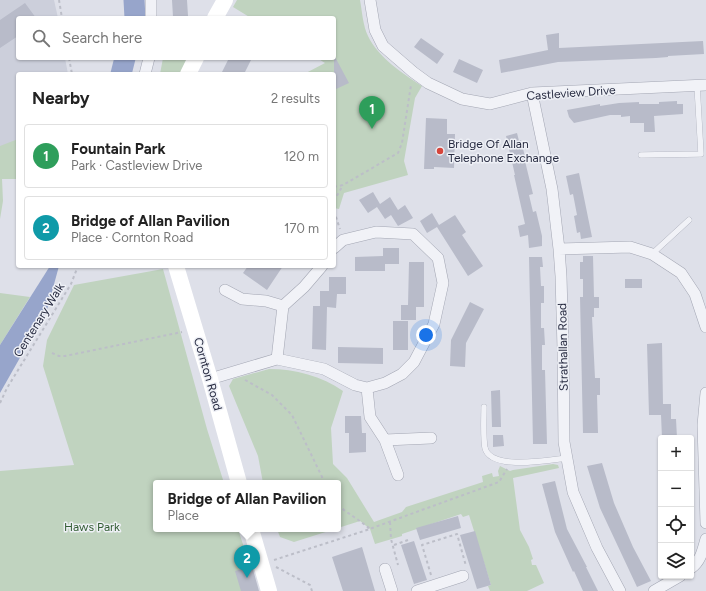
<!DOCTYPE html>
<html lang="en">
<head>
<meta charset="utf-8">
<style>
  body { margin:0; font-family:Figtree,sans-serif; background:#f2f2f2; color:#222 }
  .controls { position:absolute; right:12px; bottom:12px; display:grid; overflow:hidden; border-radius:4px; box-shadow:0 1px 3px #0004 }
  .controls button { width:36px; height:36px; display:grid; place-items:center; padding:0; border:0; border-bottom:1px solid #e0e0e0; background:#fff; color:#222; font:20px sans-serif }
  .you { position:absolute; left:426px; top:335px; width:14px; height:14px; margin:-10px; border:3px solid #fff; border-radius:50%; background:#1a73e8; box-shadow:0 0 0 6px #1a73e833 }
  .badge { display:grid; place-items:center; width:26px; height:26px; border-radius:50%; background:#db2777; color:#fff; font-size:13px; font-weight:700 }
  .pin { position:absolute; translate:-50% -33px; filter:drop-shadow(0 1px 2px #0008) }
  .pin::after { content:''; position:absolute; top:21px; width:14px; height:12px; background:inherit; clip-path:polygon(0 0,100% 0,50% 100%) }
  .popup { position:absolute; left:153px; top:480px; width:188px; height:52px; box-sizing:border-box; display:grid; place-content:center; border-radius:4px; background:#fff; filter:drop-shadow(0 1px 3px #0005); font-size:13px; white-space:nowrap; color:#767676 }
  .popup b { font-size:15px; color:#222 }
  .popup::after { content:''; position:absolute; left:50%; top:100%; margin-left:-8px; border:8px solid transparent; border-top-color:#fff }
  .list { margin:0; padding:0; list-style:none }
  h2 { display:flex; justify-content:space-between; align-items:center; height:52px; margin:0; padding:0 16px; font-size:17px }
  h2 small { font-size:13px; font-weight:400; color:#767676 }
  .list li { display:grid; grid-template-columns:26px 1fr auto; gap:12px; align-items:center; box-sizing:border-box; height:64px; margin:0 8px 8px; padding:0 8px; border:1px solid #e0e0e0; border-radius:4px }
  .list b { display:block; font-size:15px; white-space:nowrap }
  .list p { margin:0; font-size:13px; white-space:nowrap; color:#767676 }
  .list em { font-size:13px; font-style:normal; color:#767676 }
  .icon { flex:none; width:22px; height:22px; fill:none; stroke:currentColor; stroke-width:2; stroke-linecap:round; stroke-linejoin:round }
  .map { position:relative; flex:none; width:706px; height:591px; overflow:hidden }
  .search { position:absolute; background:#fff; box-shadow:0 1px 3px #0004; left:16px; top:16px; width:320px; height:44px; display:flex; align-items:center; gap:10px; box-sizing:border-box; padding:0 14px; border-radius:4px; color:#767676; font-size:15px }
  .panel { position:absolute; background:#fff; box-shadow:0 1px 3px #0004; left:16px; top:72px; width:320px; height:196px; border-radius:4px }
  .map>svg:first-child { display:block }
  .built { fill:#cccfdb }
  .green { fill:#c0d3bf }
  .water { fill:#97a5cb }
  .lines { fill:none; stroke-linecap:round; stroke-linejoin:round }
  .river { stroke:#97a5cb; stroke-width:21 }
  .building { fill:#b8bbc9 }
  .service-casing { stroke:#a3a6b3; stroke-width:6 }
  .minor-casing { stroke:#a3a6b3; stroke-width:12 }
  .path { stroke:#bcbec8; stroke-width:2; stroke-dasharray:3 3; stroke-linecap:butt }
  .service { stroke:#f1f2f7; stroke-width:5.5 }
  .minor { stroke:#f1f2f7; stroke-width:11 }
  .secondary { stroke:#fff; stroke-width:16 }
  .poi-dot { fill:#d6453b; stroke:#eef0f6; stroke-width:1.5 }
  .labels { text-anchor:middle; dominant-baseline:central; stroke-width:3; stroke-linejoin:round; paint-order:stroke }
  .street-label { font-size:12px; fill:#272b41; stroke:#eef0f6 }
  .poi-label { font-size:12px; fill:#272b41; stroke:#eef0f6; text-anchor:start }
  .park-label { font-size:12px; fill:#335d34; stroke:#eef0f6 }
</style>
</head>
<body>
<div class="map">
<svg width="706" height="591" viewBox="0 0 706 591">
  <rect width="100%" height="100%" fill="#dee0e9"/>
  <path class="built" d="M 0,0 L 54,0 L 58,18 L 18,18 L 18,58 L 65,58 L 68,74 L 18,74 L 18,146 L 0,152 Z"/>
  <path class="green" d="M 237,0 L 360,0 C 362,11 363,26 368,36 C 378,57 403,74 422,86 L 415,98 L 404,161 L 408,175 L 344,193 L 339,209 L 334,208 L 334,74 L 304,74 L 325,63 L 317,58 L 334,58 L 334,18 L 251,18 L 233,7 Z
    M 163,58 L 187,58 L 180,74 L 160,74 Z
    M 18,139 L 18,179 L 2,179 L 3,201 L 0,219 L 0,146 Z
    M 163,269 L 207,429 L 224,483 L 156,483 L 156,529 L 238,529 L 258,591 L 0,591 L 0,471 L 74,465 L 43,366 L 47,340 L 74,285 Z
    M 0,293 L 30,297 L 0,345 Z
    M 269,369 C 295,369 322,376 343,391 L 331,428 L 333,464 L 347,478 L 374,522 L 402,512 L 406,507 L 483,482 L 482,476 L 492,473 L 493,477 L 499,476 L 498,471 L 500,466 L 510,471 L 513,470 L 553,464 L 558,465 L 559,468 L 513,478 L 520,530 L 529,547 L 533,559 L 531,560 L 532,565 L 536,565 L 544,583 L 527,591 L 490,591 L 488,586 L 491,585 L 469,515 L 463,517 L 461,514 L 402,534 L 402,536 L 375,544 L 370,529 L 360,521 L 338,528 L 338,483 L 263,483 L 258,456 L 229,386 L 233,379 Z
    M 277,529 L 335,529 L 294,542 L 280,537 Z"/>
  <path class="water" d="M 50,266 L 59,266 L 47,310 L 0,393 L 0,345 Z"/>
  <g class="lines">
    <path class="river" d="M 134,0 L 135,18
      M 121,74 L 125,58"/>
  </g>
  <path class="building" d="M 172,0 L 187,0 L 188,16 L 173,17 Z
    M 25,3 L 36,18 L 18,18 L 18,36 L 0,48 L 0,20 Z
    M 559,33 L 559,48 L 703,41 L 704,54 L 668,56 L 668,57 L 656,58 L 558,62 L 501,73 L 499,60 L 548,50 L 546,35 Z
    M 421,38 L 444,54 L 437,64 L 414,47 Z
    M 334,55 L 349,83 L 334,90 Z
    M 229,58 L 252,58 L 244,74 L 221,74 Z
    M 459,59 L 483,70 L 477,83 L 453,72 Z
    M 677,101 L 677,104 L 683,104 L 683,114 L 654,116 L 655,132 L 644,132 L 644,123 L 630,123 L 630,116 L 621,117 L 621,115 L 610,115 L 574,123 L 569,117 L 567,110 L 600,104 L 600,106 L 619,103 L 639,102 L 639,104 L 659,104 L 659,102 Z
    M 426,118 L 447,119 L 447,134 L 455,134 L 454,168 L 434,167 L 434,169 L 424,169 Z
    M 517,133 L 519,141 L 521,140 L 525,157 L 524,157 L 533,194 L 529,195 L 533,212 L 536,211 L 542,236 L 542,246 L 529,248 L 528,235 L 520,237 L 518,226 L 525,224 L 514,175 L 515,175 L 506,136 Z
    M 579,173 L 592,237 L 581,239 L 580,232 L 577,233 L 574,216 L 577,215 L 573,194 L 570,195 L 566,176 Z
    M 373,192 L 380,204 L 390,197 L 398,210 L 405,205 L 413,218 L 398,226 L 391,215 L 385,219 L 377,207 L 368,213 L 359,200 Z
    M 432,213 L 439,225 L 455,215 L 466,232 L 462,235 L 483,266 L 468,276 L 437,227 L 427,233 L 420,221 Z
    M 383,248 L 399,248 L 399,264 L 385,264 L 385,271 L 355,271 L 355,257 L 383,256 Z
    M 583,256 L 593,256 L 594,297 L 599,297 L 599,308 L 594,308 L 594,317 L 592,317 L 595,378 L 600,378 L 600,395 L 597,395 L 598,433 L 583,433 L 580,297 L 583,297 L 583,279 L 580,279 L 580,262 L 583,262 Z
    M 529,257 L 542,257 L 543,267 L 540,267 L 541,286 L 544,286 L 544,303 L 541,303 L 541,328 L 544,328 L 545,345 L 542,345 L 542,370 L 545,370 L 547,444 L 533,444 Z
    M 409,262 L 424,262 L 424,307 L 416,307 L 416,320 L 401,320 L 401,305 L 408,305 Z
    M 248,266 L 283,266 L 267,290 L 243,273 Z
    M 329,277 L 346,277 L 346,294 L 337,294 L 336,308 L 327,307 L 326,350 L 312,349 L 313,306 L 320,306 L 320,291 L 329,291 Z
    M 625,279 L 642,279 L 642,288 L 625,288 Z
    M 470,302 L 484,309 L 466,343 L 465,367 L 450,366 L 451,340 Z
    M 393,321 L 408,321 L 408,350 L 393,350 Z
    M 662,343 L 663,404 L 671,404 L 671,419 L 676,419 L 677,438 L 662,438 L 661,415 L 649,415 L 647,344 Z
    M 338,347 L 383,348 L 383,364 L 338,363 Z
    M 500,390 L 501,427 L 492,427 L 491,391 Z
    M 345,416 L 361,416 L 362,433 L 366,433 L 366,452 L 349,453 L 349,433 L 345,433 Z
    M 493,435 L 503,435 L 504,446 L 493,447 Z
    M 602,463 L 614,503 L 633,547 L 651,581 L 637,587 L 600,508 L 587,466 Z
    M 555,481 L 567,529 L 587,567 L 586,567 L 598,591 L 583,591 L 574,571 L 573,572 L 555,532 L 542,484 Z
    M 458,516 L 461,528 L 420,540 L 416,528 Z
    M 475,531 L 491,585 L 477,589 L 460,535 Z
    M 414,541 L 427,580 L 414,584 L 401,545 Z
    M 362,547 L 375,591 L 343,591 L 332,557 Z
    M 252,566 L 259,591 L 241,591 L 235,571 Z"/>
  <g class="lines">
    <g class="service-casing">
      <path id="service" d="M 641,155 L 701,154 L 697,85
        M 652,254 L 689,220
        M 484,407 C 484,417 483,439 485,448 C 491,471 549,460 567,458"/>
    </g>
    <g class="minor-casing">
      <path id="minor" d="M 151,0 L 151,18
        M 370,0 L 375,30 L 383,46 L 413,72 L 428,83 L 462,99 L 490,104 L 532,93 L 706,85
        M 145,74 L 149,58
        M 532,93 L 552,189 L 559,249 L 561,276 L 563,349 L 564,442 L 573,492 L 597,548 L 620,591
        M 559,249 L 630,247 L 652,254 L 681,273 L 695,294 L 706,327
        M 225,290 L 242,299 L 266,301 L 283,306
        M 277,359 L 283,306 L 304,287 L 322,266
        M 210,379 L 277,359 L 324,369 L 355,385 L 367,388 L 385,383 L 402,374 L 414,362 L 434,324 L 443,283 L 438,258 L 413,234 L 376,232 L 343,240 L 334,248
        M 367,388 L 370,417 L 385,440 L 431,438
        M 706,393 L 703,425 L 706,523
        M 385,440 L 398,475
        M 691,568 C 701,561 703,549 706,539
        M 385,569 L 392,591
        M 417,591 L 463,576
        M 654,591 L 680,576"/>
    </g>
    <path class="path" d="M 59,0 L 62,18
      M 69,58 L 72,74
      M 334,187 L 343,185 L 398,153 L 402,143 L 411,85
      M 334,201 L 343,185
      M 334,211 L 340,229
      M 52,353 L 59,356 L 65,356 L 182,332
      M 245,380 L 272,395 L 292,415 L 325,483
      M 0,403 L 7,388 L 71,284 L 78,266
      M 338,505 C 348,514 360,520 370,529
      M 390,522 L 391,539 L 398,565
      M 394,545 L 408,540
      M 274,560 L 364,531 L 499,482 L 507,469
      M 276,567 L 310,585 L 312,591
      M 431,575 L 422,545 L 457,534 L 466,566"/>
    <use href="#service" class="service"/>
    <use href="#minor" class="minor"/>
    <path class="secondary" d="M 215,18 L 225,0
      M 188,74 L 196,58
      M 176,266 L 210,379 L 239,483
      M 251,529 L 269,591"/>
  </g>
  <circle class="poi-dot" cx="440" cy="151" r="4"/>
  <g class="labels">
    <g class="street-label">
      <text transform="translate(571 93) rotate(-4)">Castleview Drive</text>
      <text transform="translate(39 320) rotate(-58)">Centenary Walk</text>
      <text transform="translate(563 347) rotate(-91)">Strathallan Road</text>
      <text transform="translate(208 374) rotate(74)">Cornton Road</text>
    </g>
    <g class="poi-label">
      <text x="448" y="144">Bridge Of Allan<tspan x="448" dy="14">Telephone Exchange</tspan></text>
    </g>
    <g class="park-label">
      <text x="92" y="527">Haws Park</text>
    </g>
  </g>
</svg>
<div class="controls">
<button>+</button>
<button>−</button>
<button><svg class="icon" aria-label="locate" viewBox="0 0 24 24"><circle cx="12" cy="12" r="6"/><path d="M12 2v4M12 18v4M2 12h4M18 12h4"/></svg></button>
<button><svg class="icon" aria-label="layers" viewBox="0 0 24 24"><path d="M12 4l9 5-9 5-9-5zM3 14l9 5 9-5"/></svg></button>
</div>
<div class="you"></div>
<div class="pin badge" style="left:372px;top:129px;background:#2e9e5b">1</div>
<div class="pin badge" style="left:247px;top:578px;background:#0f9aa8">2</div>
<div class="popup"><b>Bridge of Allan Pavilion</b>Place</div>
<div class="search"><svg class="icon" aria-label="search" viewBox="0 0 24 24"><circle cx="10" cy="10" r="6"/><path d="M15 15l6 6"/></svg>Search here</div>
<section class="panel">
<h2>Nearby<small>2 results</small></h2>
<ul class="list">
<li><span class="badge" style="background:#2e9e5b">1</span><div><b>Fountain Park</b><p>Park · Castleview Drive</p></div><em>120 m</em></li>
<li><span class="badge" style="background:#0f9aa8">2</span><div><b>Bridge of Allan Pavilion</b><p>Place · Cornton Road</p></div><em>170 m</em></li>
</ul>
</section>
</div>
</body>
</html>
